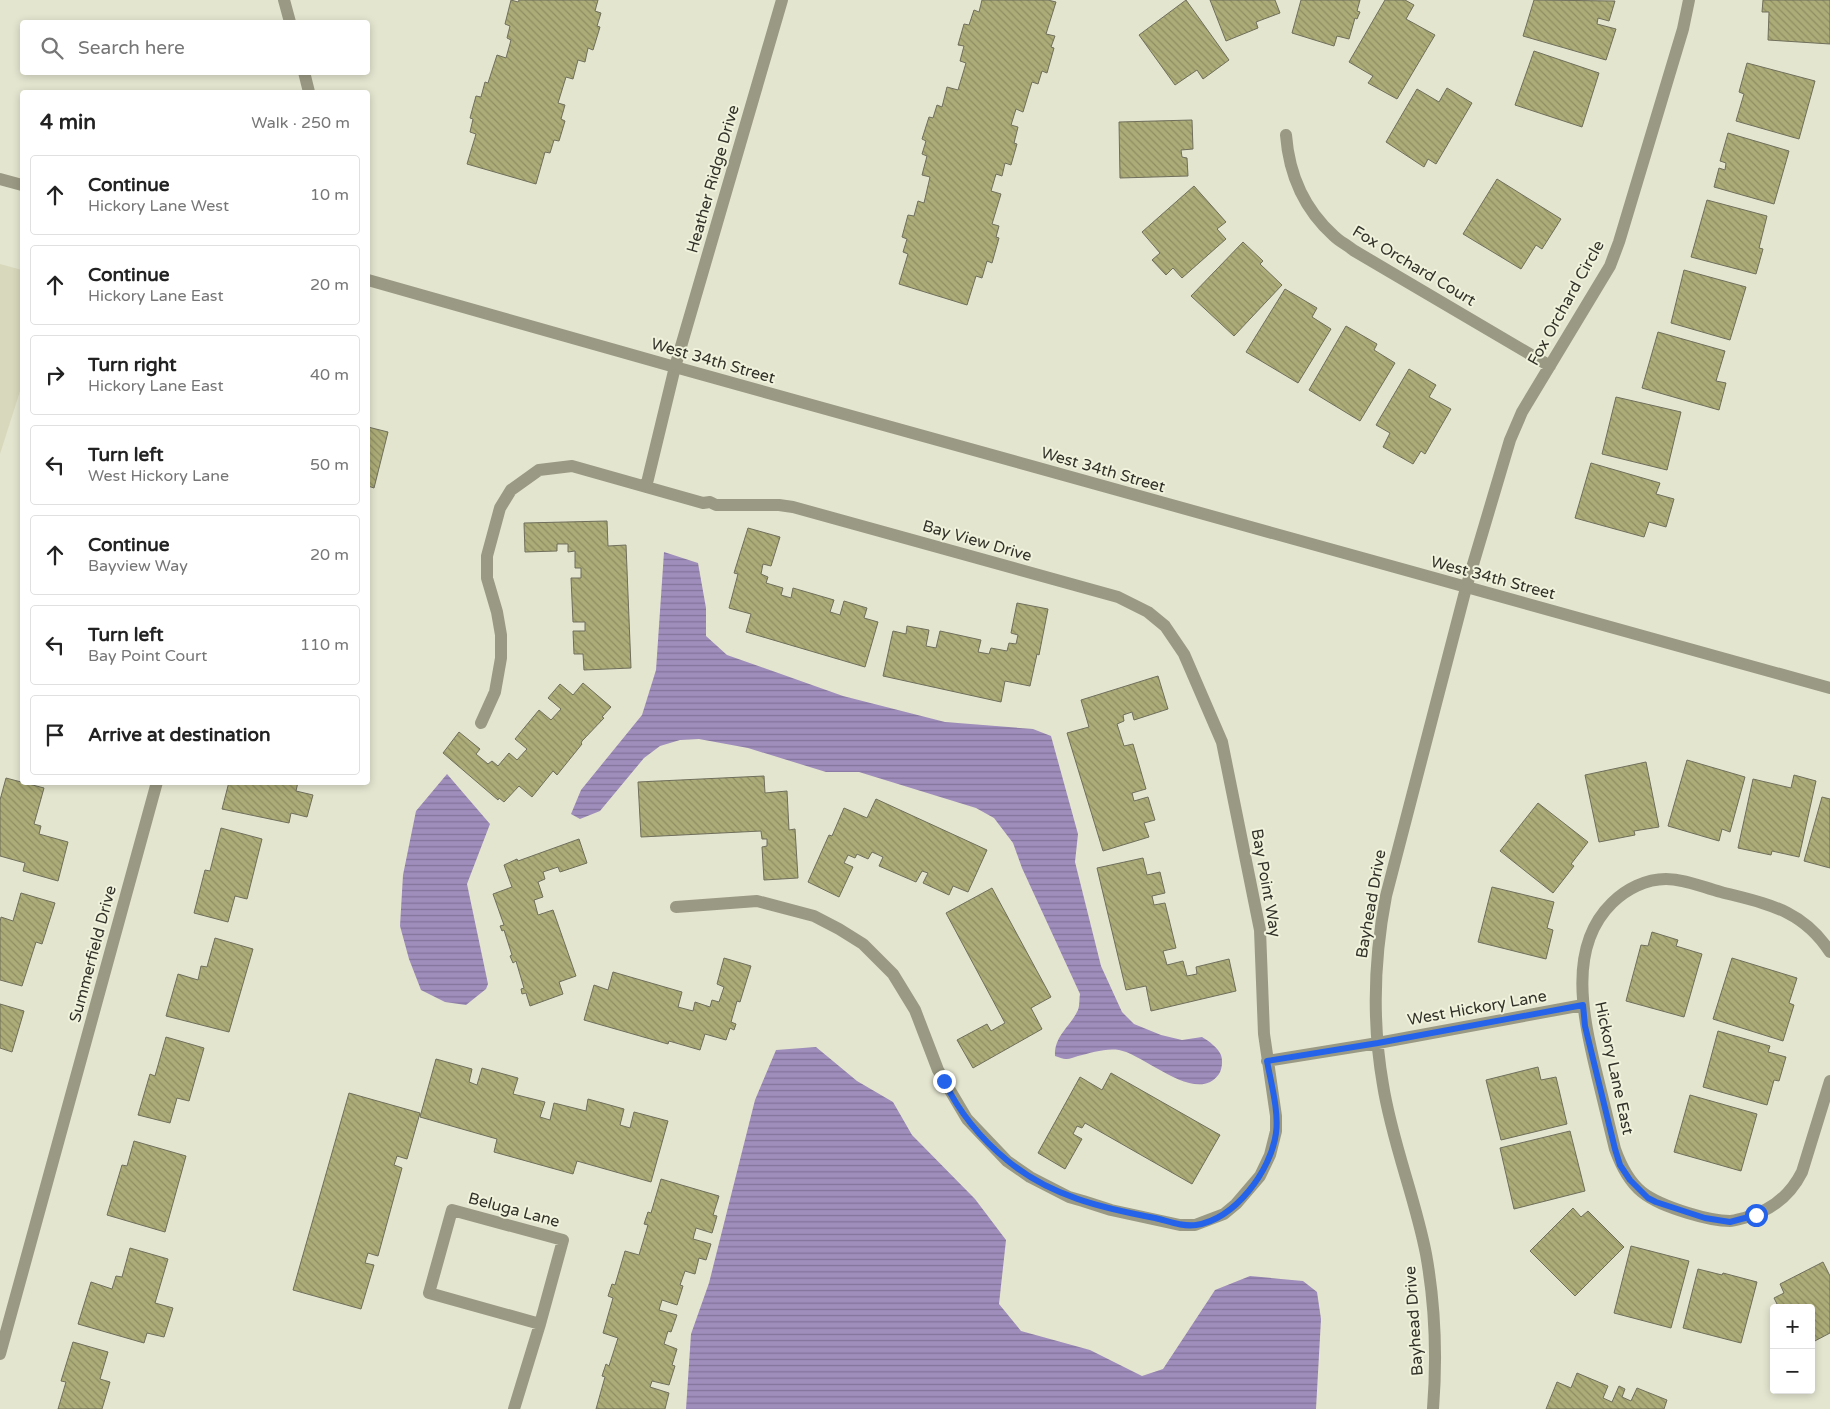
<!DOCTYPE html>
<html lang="en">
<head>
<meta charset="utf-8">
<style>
  body { margin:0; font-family:"Varela Round",sans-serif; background:#f2f2f2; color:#222 }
  .controls { position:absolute; right:15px; bottom:15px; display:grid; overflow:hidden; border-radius:5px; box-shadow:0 2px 8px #0003 }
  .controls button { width:45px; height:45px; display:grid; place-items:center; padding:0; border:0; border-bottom:1px solid #e0e0e0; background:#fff; color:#222; font:25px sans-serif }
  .stop { position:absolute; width:15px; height:15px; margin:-11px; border:4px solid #2563eb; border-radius:50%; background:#fff }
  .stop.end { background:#2563eb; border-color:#fff; box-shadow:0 1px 5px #0008 }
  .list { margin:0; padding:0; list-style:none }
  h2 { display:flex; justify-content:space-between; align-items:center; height:65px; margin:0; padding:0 20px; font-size:21px }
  h2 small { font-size:16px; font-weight:400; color:#767676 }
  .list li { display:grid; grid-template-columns:32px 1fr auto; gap:15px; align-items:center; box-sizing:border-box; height:80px; margin:0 10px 10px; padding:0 10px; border:1px solid #e0e0e0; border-radius:5px }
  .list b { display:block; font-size:19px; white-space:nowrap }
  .list p { margin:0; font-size:16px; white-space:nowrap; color:#767676 }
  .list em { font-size:16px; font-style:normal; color:#767676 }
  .icon { flex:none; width:28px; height:28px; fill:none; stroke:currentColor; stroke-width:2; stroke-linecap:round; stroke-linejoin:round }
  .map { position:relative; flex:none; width:1830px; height:1409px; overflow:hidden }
  .search { position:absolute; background:#fff; box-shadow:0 2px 8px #0003; left:20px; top:20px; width:350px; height:55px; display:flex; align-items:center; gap:12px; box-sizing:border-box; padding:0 18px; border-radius:5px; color:#767676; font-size:19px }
  .panel { position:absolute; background:#fff; box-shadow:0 2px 8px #0003; left:20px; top:90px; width:350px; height:695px; border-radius:5px }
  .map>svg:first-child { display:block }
  .built { fill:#d8d8bc }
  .water { fill:url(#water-rules) }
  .building { fill:url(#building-back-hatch); stroke:#6f6f5c }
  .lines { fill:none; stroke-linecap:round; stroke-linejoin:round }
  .minor { stroke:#9a9a84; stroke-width:12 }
  .tertiary { stroke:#9a9a84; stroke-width:12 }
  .route { stroke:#2563eb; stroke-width:6 }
  .labels { text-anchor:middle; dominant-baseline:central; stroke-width:4; stroke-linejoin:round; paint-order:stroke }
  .street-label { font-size:16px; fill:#32322a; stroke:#f1f2dc }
</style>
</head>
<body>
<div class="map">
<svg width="1830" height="1409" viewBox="0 0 1830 1409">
  <defs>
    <pattern id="water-rules" width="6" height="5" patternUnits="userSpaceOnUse" patternTransform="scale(1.25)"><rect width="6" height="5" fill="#9f8dbc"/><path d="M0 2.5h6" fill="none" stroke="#827499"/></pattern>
    <pattern id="building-back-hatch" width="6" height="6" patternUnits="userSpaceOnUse" patternTransform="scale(1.25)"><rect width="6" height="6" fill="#acac78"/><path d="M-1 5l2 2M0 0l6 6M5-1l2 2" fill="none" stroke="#8d8d63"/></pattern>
  </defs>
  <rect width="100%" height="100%" fill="#e4e5cf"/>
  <path class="built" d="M 0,264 L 22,270 L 22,385 L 0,454 Z"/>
  <path class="water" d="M 664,552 L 698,563 L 706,608 L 706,636 L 727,655 L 843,696 L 945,722 L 1033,729 L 1051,736 L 1078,834 L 1075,862 L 1101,966 L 1122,1012 L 1134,1024 L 1161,1035 L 1182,1040 L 1202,1037 C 1209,1041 1218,1048 1221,1055 C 1223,1061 1222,1069 1219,1074 C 1197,1106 1144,1054 1119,1050 C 1105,1048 1091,1053 1078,1056 C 1074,1057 1070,1059 1066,1059 C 1063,1059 1059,1057 1055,1056 C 1054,1036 1070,1027 1078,1010 C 1080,1005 1079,999 1080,994 L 1022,868 L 1013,843 L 994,818 L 976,808 L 859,772 L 826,772 L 748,748 L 699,739 L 680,740 L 660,746 L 644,758 L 600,811 L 580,819 L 571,814 L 581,790 L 642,715 L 656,670 Z
    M 447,774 L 490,824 L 467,884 L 488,984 L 486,989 L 466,1005 L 445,1002 L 421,990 L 409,959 L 400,926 L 403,875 L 416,811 Z
    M 816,1047 L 857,1081 L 893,1102 L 912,1135 L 975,1199 L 1006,1240 L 999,1304 L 1021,1331 L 1090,1350 L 1142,1376 L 1163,1369 L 1215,1290 L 1250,1276 L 1303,1281 L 1317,1292 L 1321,1319 L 1316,1409 L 686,1409 L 691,1334 L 709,1283 L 755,1100 L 776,1050 Z"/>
  <path class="building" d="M 511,0 L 518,2 L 519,0 L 598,0 L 595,11 L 601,13 L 597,26 L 600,27 L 593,50 L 588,48 L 585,62 L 578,60 L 573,79 L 566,77 L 558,103 L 565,105 L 561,119 L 565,121 L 559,141 L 554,140 L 550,153 L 545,152 L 536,184 L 467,164 L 476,134 L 470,132 L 473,119 L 470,118 L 476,96 L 481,97 L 485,82 L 488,83 L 497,55 L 506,58 L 511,40 L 507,38 L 510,26 L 505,24 Z
    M 982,0 L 1048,0 L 1056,2 L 1046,34 L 1055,36 L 1051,47 L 1054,48 L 1047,73 L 1042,71 L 1038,84 L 1032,82 L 1023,112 L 1016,109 L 1011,125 L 1018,127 L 1014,143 L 1017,144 L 1011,165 L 1005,163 L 1002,176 L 996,174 L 991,191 L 1001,194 L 992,224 L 999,226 L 996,237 L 999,238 L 992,263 L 987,261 L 982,278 L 976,276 L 967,305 L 899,284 L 908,254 L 903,252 L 907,239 L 902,237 L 908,215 L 914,216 L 918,201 L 924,203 L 930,177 L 922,175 L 927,156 L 922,154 L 926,141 L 922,139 L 929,117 L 933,118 L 937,105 L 942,107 L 947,87 L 958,90 L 966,63 L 960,61 L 964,46 L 958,45 L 964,24 L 969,25 L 974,10 L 979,12 Z
    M 1186,0 L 1229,60 L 1203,79 L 1197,70 L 1175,85 L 1139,35 Z
    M 1210,0 L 1275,0 L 1280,13 L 1256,22 L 1258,28 L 1226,41 Z
    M 1301,0 L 1360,0 L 1357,11 L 1360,12 L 1357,19 L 1355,18 L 1349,39 L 1337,36 L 1334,46 L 1292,33 Z
    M 1385,0 L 1405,0 L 1414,5 L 1406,19 L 1435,35 L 1397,99 L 1368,83 L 1373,76 L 1349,62 Z
    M 1534,0 L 1615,1 L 1609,21 L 1598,18 L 1597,24 L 1616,29 L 1606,60 L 1523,36 Z
    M 1763,0 L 1830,0 L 1830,44 L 1768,40 L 1769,12 L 1762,12 Z
    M 1534,51 L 1599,73 L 1582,127 L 1515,105 Z
    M 1747,63 L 1815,81 L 1799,139 L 1736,121 L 1744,94 L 1739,92 Z
    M 1447,88 L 1472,103 L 1436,164 L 1428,159 L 1424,167 L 1386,142 L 1417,89 L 1439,102 Z
    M 1192,120 L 1193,149 L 1181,150 L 1182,157 L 1187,158 L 1188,176 L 1120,178 L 1119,122 Z
    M 1728,133 L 1789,151 L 1774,204 L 1714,187 L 1719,168 L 1725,170 L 1726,163 L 1720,161 Z
    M 1497,179 L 1561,219 L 1542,249 L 1536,245 L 1521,269 L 1463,234 Z
    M 1194,186 L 1226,222 L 1217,229 L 1226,239 L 1182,278 L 1173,268 L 1166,275 L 1152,260 L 1160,253 L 1142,232 Z
    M 1707,200 L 1767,216 L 1759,248 L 1763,249 L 1756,274 L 1691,257 Z
    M 1243,242 L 1263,261 L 1260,264 L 1282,285 L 1234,336 L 1191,296 Z
    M 1684,270 L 1746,287 L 1730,340 L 1671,323 Z
    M 1285,289 L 1317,308 L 1312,317 L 1331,329 L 1298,383 L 1246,352 Z
    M 1346,326 L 1377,344 L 1374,350 L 1395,363 L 1360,421 L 1309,390 Z
    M 1658,332 L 1725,351 L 1716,381 L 1726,383 L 1719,410 L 1642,388 Z
    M 1409,369 L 1436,385 L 1429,397 L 1451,409 L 1425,454 L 1421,451 L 1413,464 L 1383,447 L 1390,433 L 1376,425 Z
    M 1616,397 L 1681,412 L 1667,470 L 1602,454 Z
    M 368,427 L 388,432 L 374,488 L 368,486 Z
    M 1591,463 L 1660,483 L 1656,494 L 1674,499 L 1666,527 L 1649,522 L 1644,537 L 1575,518 Z
    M 607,521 L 608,546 L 626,545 L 631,668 L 584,670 L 583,654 L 574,654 L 573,631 L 585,631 L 585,622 L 573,622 L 571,578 L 581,578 L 581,568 L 575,568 L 575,551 L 568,552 L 568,544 L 557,544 L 557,551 L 525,552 L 524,523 Z
    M 748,528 L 780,537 L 771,566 L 763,564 L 761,574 L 768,577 L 766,583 L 783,588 L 781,595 L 791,598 L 793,588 L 834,600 L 830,612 L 840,615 L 844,601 L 867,608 L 864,618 L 878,622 L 865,667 L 746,632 L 751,614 L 729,608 L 738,574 L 734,573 Z
    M 1017,603 L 1048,609 L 1039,655 L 1037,654 L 1030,686 L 1005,681 L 1001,702 L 883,676 L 893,631 L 906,634 L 907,626 L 929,630 L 926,646 L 936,648 L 940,631 L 981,640 L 978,652 L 989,654 L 991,648 L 1007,651 L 1009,643 L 1016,644 L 1018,635 L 1011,633 Z
    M 1158,676 L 1168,709 L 1134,720 L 1132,712 L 1123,715 L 1124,721 L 1117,724 L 1124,746 L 1133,744 L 1146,789 L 1132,793 L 1134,801 L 1148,797 L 1155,820 L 1144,823 L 1149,837 L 1103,851 L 1067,733 L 1089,727 L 1081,700 Z
    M 583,683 L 611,707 L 602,717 L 604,718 L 582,741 L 581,743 L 582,744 L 557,775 L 553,771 L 532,797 L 519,786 L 504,802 L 499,798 L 498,800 L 443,753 L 459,732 L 480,749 L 476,754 L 488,764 L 492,761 L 498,766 L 509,753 L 517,760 L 527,749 L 515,739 L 539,710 L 551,720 L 561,709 L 548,698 L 560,684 L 573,695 Z
    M 1687,760 L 1745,777 L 1730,832 L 1722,829 L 1719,841 L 1668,826 Z
    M 1646,762 L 1659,827 L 1634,831 L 1635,835 L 1599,842 L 1585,775 Z
    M 1794,775 L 1816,781 L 1799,857 L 1772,851 L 1771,855 L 1738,848 L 1753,779 L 1791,788 Z
    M 764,776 L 765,793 L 787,791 L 789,830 L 795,829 L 798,878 L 764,880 L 762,847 L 767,846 L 767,839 L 762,839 L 761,831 L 641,837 L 638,782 Z
    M 6,778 L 44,788 L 34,824 L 41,826 L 39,834 L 68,842 L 58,881 L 23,871 L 25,863 L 0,856 L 0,800 Z
    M 229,782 L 298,782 L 296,791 L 313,795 L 307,817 L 291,813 L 289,823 L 222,809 Z
    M 1822,797 L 1830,799 L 1830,868 L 1804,861 Z
    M 876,799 L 987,850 L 968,892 L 953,886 L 949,895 L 923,883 L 928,873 L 922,871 L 916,882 L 879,866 L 883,857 L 872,852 L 868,859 L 857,854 L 855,858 L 848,855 L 844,863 L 853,867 L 839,897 L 808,882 L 829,835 L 832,836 L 844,808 L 867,818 Z
    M 1538,803 L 1588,842 L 1571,864 L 1574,866 L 1553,893 L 1500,851 Z
    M 221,828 L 262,839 L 247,899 L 235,896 L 228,922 L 194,913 L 205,870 L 210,871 Z
    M 579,839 L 587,863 L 560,872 L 558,867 L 543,872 L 545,879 L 538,882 L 543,897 L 534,900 L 538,915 L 553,910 L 576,976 L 559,982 L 563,994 L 530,1006 L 526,993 L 522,994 L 521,989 L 524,988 L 516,961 L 513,963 L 510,956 L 512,955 L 504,930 L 502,931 L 500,926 L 504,925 L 493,894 L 512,887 L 504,865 L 517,859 L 518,861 Z
    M 1143,858 L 1147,875 L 1160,872 L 1165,893 L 1152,896 L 1154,905 L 1165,903 L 1176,948 L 1163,951 L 1167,965 L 1183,961 L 1187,976 L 1197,974 L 1196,967 L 1229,959 L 1236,991 L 1151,1011 L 1146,986 L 1126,990 L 1097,868 Z
    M 1492,887 L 1554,902 L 1547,928 L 1553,930 L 1546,959 L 1478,942 Z
    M 992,888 L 1051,997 L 1031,1008 L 1042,1029 L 973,1068 L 957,1040 L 987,1024 L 991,1031 L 1005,1023 L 946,913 Z
    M 21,893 L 55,903 L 42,944 L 36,942 L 22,986 L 0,980 L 0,922 L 1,917 L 13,921 Z
    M 1652,932 L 1678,940 L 1676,946 L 1702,954 L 1684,1017 L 1626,1001 L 1641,945 L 1648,946 Z
    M 215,938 L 253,949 L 229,1032 L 166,1016 L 178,974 L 198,980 L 201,966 L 207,967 Z
    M 724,958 L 751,966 L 740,1002 L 737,1001 L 731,1022 L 736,1024 L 734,1030 L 730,1028 L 726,1040 L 705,1034 L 700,1050 L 669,1041 L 668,1044 L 584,1020 L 594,985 L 608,990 L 613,972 L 682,992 L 678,1007 L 693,1011 L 695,1002 L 710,1007 L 712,1000 L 719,1002 L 724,987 L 717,984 Z
    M 1732,958 L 1797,978 L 1789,1003 L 1794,1005 L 1783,1041 L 1713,1019 Z
    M 0,1004 L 24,1011 L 12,1052 L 0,1048 Z
    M 1718,1031 L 1770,1046 L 1768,1052 L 1786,1057 L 1779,1081 L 1774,1080 L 1767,1105 L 1703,1087 Z
    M 166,1037 L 204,1048 L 189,1101 L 177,1098 L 170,1123 L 138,1115 L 150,1074 L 155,1076 Z
    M 436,1059 L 472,1069 L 469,1082 L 477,1085 L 482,1068 L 518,1078 L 513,1094 L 545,1102 L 540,1117 L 550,1120 L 554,1103 L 586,1111 L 588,1099 L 624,1109 L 620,1125 L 630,1128 L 634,1112 L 668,1121 L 651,1182 L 577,1161 L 573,1174 L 494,1152 L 497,1139 L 420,1117 Z
    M 1538,1067 L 1541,1080 L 1556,1077 L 1567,1124 L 1501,1140 L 1486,1080 Z
    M 1111,1073 L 1220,1135 L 1192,1184 L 1085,1123 L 1082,1128 L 1077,1126 L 1073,1134 L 1082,1139 L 1065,1169 L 1038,1153 L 1080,1077 L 1102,1090 Z
    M 349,1093 L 420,1113 L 407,1159 L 397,1156 L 394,1165 L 402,1168 L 378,1256 L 368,1253 L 365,1263 L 374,1265 L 361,1309 L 293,1290 Z
    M 1690,1095 L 1757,1114 L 1741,1171 L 1674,1152 Z
    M 1570,1131 L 1585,1191 L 1514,1209 L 1500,1148 Z
    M 134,1141 L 186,1156 L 165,1232 L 107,1215 L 122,1165 L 127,1166 Z
    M 661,1179 L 719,1196 L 713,1215 L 717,1216 L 712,1233 L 696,1228 L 693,1239 L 711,1244 L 706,1260 L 699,1258 L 695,1274 L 685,1271 L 680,1285 L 683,1286 L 677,1305 L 662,1300 L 659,1310 L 677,1315 L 671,1332 L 668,1331 L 664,1344 L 677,1349 L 672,1365 L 675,1366 L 669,1385 L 652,1381 L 650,1387 L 669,1393 L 665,1409 L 596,1409 L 605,1377 L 602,1376 L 606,1364 L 609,1366 L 618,1338 L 603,1333 L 613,1298 L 608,1296 L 612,1284 L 615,1285 L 625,1251 L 639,1255 L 648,1225 L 644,1224 L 648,1212 L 651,1213 Z
    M 1573,1208 L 1581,1217 L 1588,1211 L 1624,1247 L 1575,1296 L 1530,1251 Z
    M 1631,1246 L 1689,1261 L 1671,1328 L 1614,1313 Z
    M 130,1248 L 168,1259 L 155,1303 L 173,1308 L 164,1337 L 147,1333 L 144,1343 L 78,1324 L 91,1282 L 112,1289 L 116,1276 L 122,1277 Z
    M 1823,1262 L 1830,1276 L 1830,1333 L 1811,1343 L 1811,1308 L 1779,1308 L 1774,1298 L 1784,1293 L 1780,1284 Z
    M 1698,1269 L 1722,1275 L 1723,1273 L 1757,1282 L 1741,1343 L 1683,1328 Z
    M 73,1342 L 108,1352 L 100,1379 L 110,1382 L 102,1409 L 58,1409 L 66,1382 L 61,1381 Z
    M 1577,1373 L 1608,1386 L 1603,1398 L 1612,1402 L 1619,1386 L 1625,1389 L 1622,1397 L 1631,1401 L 1637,1388 L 1667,1400 L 1664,1409 L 1546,1409 L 1557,1382 L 1571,1388 Z"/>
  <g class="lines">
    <path class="minor" d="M 284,0 L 290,22
      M 304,72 L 309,92
      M 1286,135 C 1289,174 1304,209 1334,236 C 1339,241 1347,245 1353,250 L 1550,366
      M 646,487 L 675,367 L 782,0
      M 481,723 L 495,692 L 501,658 L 501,635 L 497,612 L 487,578 L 487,556 L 500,508 L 511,490 L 539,470 L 572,466 L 703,503 L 710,502 L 716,505 L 779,505 L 793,507 L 1118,597 L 1148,612 L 1165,626 L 1184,654 L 1222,742 L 1260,930 L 1264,1034 L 1276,1116 L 1276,1131 L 1270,1155 L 1260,1176 L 1236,1204 L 1224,1214 L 1195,1225 L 1180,1225 L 1111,1210 L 1083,1201 L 1069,1197 L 1030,1177 L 1007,1161 L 967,1119 L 938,1070 L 915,1010 L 893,974 L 863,944 L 839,929 L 814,916 L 757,901 L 676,907
      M 1830,952 C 1802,909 1767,904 1721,892 C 1702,887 1685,879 1666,879 C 1646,879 1626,889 1612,903 C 1566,948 1584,1020 1597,1075 C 1603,1100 1609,1125 1615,1149 C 1630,1191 1647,1200 1688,1213 C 1701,1217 1716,1221 1730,1221 C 1734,1221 1740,1219 1744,1218 C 1771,1211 1790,1196 1802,1172 L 1830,1081
      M 1267,1061 L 1378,1043 L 1583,1005
      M 452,1210 L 563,1240 L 540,1324 L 429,1293 Z
      M 0,1354 L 157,782
      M 514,1409 L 540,1324
      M 1433,1409 C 1437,1358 1435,1304 1426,1254 C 1415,1197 1392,1142 1383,1085 C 1372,1022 1374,958 1386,896 L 1466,588 L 1510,440 L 1522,412 L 1610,266 L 1619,242 L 1683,29 L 1689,0"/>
    <path class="tertiary" d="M 0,179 L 22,185
      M 368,280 L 675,367 L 1830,688"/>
  </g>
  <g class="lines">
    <path class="route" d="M 944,1081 C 959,1112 981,1139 1008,1161 C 1050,1196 1102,1208 1155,1218 C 1168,1221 1182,1227 1196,1225 C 1235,1219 1271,1171 1276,1133 C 1279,1112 1271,1083 1267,1061 L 1378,1043 L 1583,1005 L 1585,1026 L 1615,1149 L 1620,1165 L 1630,1180 L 1648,1198 L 1656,1202 L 1705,1218 L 1730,1222 L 1756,1215"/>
  </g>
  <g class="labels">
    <g class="street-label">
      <text transform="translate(713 179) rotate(-74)">Heather Ridge Drive</text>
      <text transform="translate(1414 266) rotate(31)">Fox Orchard Court</text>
      <text transform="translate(1566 303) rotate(-61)">Fox Orchard Circle</text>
      <text transform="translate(713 361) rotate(16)">West 34th Street</text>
      <text transform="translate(1103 470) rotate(16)">West 34th Street</text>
      <text transform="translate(977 541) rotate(16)">Bay View Drive</text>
      <text transform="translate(1493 578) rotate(15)">West 34th Street</text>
      <text transform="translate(1266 883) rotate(80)">Bay Point Way</text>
      <text transform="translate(1371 904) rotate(-80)">Bayhead Drive</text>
      <text transform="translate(93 954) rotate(-75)">Summerfield Drive</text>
      <text transform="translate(1477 1008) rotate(-10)">West Hickory Lane</text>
      <text transform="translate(1614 1068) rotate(78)">Hickory Lane East</text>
      <text transform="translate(514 1210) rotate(15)">Beluga Lane</text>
      <text transform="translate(1414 1321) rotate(-94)">Bayhead Drive</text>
    </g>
  </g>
</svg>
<div class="controls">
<button>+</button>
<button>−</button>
</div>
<div class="stop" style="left:1756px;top:1215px"></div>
<div class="stop end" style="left:944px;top:1081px"></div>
<div class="search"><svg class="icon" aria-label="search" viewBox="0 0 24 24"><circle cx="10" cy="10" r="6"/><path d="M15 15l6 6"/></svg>Search here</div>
<section class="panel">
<h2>4 min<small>Walk · 250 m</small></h2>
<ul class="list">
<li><svg class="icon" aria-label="ahead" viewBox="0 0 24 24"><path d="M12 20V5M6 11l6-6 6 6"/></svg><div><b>Continue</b><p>Hickory Lane West</p></div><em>10 m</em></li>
<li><svg class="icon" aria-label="ahead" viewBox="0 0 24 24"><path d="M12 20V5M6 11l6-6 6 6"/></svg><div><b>Continue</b><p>Hickory Lane East</p></div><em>20 m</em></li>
<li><svg class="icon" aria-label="right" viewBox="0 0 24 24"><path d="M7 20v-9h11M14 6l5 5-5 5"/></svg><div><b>Turn right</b><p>Hickory Lane East</p></div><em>40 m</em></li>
<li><svg class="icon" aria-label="left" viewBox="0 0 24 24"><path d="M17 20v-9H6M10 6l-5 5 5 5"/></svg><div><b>Turn left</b><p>West Hickory Lane</p></div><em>50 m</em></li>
<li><svg class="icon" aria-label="ahead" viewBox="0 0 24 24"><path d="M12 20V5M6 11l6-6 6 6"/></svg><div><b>Continue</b><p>Bayview Way</p></div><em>20 m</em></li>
<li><svg class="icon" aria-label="left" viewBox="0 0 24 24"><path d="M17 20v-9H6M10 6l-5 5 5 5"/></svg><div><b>Turn left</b><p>Bay Point Court</p></div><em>110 m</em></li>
<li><svg class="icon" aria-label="arrive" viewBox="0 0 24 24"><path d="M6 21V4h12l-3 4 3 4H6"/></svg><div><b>Arrive at destination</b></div></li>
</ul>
</section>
</div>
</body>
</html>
